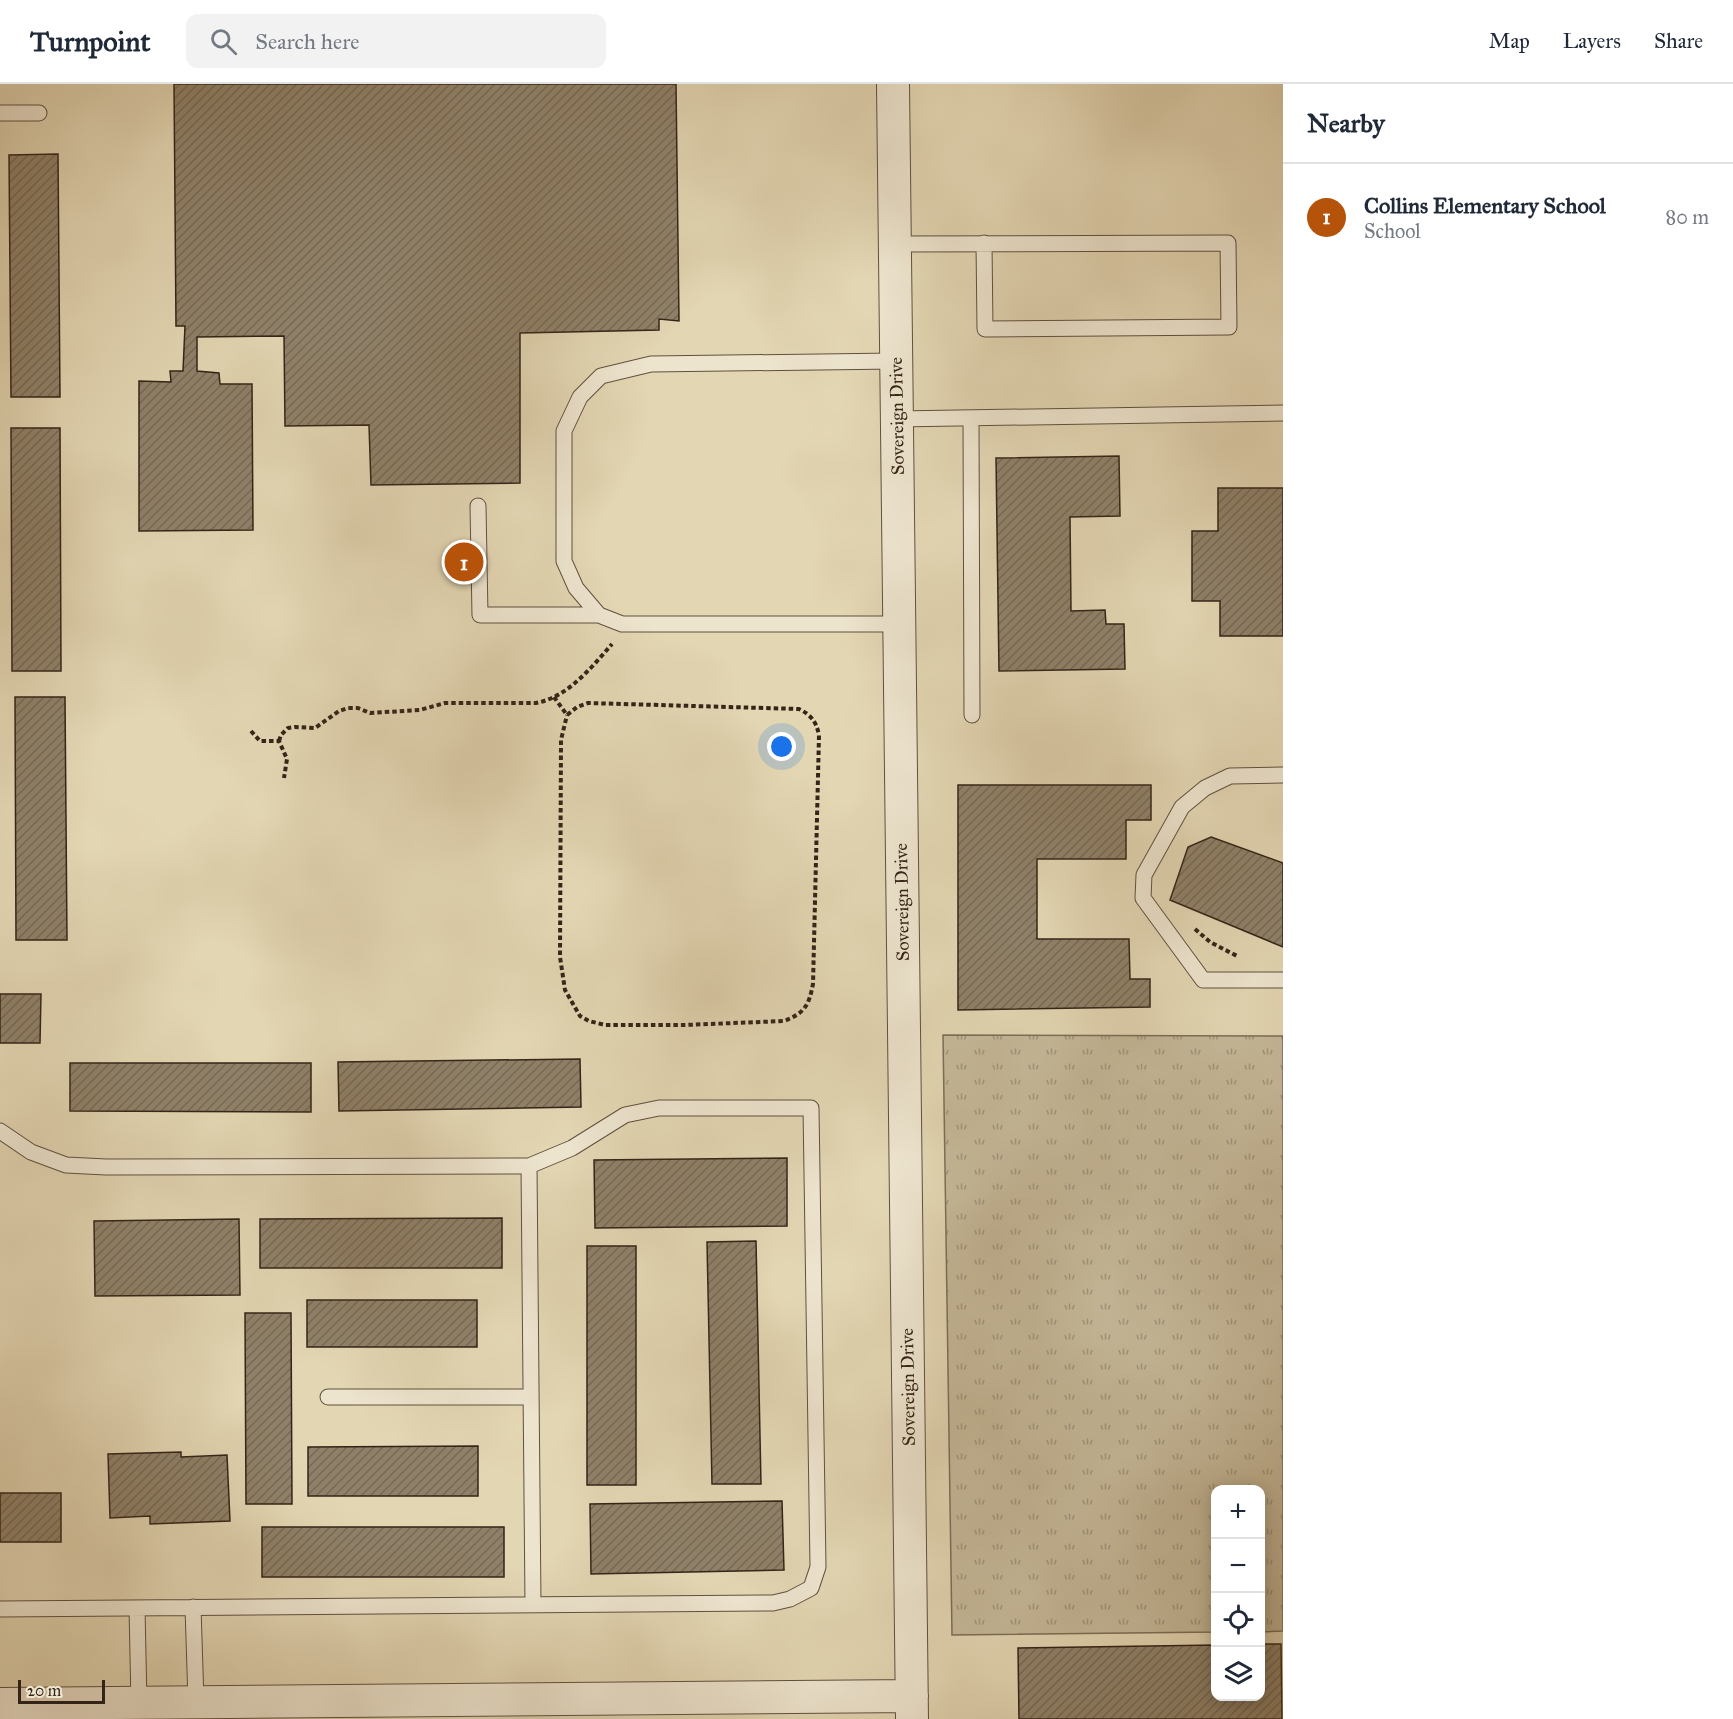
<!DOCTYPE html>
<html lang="en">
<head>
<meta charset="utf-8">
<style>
  body { margin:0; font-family:"IM FELL Great Primer",serif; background:#f2f2f3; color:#1f2937 }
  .controls { position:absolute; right:18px; bottom:18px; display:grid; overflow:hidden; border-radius:12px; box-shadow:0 3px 15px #0003 }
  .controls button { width:54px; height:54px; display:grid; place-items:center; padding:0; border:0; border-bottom:2px solid #e0e1e3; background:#fff; color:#1f2937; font:30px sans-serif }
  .scale { position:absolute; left:18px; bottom:15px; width:87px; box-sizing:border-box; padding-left:6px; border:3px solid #342418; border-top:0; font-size:16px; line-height:21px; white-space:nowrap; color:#342418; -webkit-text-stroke:4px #ede4ce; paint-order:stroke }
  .you { position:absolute; left:782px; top:663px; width:21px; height:21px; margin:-15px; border:4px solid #fff; border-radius:50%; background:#1a73e8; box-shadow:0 0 0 9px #1a73e833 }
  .badge { display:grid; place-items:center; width:39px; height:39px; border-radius:50%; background:#b45309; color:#fff; font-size:20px; font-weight:700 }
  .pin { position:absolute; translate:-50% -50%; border:3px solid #fff; box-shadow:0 2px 6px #0006 }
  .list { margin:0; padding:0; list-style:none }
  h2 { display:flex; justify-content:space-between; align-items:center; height:78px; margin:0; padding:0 24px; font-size:26px }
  h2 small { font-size:20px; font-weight:400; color:#747a83 }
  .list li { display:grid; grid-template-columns:39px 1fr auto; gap:18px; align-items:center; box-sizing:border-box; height:108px; padding:0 24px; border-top:2px solid #e0e1e3 }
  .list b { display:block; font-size:22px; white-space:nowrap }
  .list p { margin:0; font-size:20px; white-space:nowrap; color:#747a83 }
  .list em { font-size:20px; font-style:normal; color:#747a83 }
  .icon { flex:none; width:33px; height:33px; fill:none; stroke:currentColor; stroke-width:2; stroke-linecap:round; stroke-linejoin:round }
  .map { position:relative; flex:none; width:1283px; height:1635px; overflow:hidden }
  header { display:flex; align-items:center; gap:36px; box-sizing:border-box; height:84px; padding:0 30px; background:#fff; border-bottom:2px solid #e0e1e3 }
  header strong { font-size:28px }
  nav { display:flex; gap:33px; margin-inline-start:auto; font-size:21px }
  .search { width:420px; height:54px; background:#f2f2f3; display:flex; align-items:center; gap:15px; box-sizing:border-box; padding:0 21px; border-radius:12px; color:#747a83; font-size:22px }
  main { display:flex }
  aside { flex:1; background:#fff }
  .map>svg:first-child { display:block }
  .grass { fill:url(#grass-tufts); stroke:#7c6e58; stroke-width:1.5 }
  .building { fill:url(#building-hatch); stroke:#342418; stroke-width:1.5 }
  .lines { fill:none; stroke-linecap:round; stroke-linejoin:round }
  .lane-casing { stroke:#60503f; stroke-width:17 }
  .street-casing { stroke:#60503f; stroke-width:34 }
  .path { stroke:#342418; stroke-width:4; stroke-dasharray:4.5 3; stroke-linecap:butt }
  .lane { stroke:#ede4ce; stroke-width:15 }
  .street { stroke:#ede4ce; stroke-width:32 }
  .labels { text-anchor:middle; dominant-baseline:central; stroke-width:4.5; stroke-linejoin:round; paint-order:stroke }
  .street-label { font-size:18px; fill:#342418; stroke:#ede4ce }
</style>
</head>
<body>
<header>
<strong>Turnpoint</strong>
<div class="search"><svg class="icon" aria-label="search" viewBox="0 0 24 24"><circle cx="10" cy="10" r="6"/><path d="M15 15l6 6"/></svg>Search here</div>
<nav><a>Map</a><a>Layers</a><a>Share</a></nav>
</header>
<main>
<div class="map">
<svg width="1283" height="1635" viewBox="0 0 1283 1635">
  <defs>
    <pattern id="grass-tufts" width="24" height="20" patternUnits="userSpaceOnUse" patternTransform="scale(1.5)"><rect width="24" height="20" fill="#c5b899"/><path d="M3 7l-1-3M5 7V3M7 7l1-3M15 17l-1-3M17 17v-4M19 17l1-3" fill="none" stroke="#a1957c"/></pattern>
    <pattern id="building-hatch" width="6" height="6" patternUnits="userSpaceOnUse" patternTransform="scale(1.5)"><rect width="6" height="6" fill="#8f8169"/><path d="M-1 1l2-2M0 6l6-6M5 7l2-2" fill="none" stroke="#766955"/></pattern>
  </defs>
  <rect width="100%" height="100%" fill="#e3d6b3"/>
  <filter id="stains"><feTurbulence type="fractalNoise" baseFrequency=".00333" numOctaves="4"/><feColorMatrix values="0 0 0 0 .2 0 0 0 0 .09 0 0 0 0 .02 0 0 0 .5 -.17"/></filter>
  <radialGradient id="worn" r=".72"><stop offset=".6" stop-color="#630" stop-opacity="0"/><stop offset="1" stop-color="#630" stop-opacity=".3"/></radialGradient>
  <path class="grass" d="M 943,951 L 1283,952 L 1283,1547 L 1261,1548 L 1260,1406 L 1216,1406 L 1215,1548 L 952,1551 Z"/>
  <path class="building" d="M 174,0 L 676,0 L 679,237 L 659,235 L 659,246 L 520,249 L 520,399 L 371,401 L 369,341 L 285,342 L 284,252 L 197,253 L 197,287 L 219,289 L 220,300 L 252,300 L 253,446 L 139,447 L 139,297 L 171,298 L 170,287 L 183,287 L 185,242 L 176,242 Z
    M 58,70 L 60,313 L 11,313 L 9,71 Z
    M 11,344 L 60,344 L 61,587 L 12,587 Z
    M 1119,372 L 1120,432 L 1070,433 L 1071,527 L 1105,526 L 1106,540 L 1124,540 L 1125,585 L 999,587 L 996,374 Z
    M 1218,404 L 1283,404 L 1283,552 L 1220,552 L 1220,517 L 1192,517 L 1192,447 L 1218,447 Z
    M 15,613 L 65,613 L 67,856 L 16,856 Z
    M 958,701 L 1151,701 L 1151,736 L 1126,736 L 1126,775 L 1037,775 L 1037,855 L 1129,855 L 1130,895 L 1150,895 L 1150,923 L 958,926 Z
    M 1211,753 L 1283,779 L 1283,863 L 1170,816 L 1188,763 Z
    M 0,910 L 41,910 L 40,959 L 0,959 Z
    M 580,975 L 581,1023 L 339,1027 L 338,978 Z
    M 70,979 L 311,979 L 311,1028 L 70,1027 Z
    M 787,1074 L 787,1142 L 595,1144 L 594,1076 Z
    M 502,1134 L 502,1184 L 260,1184 L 260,1135 Z
    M 239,1135 L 240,1211 L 95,1212 L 94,1137 Z
    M 756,1157 L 761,1400 L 712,1400 L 707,1158 Z
    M 587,1162 L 636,1162 L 636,1401 L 587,1401 Z
    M 307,1216 L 477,1216 L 477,1263 L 307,1263 Z
    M 245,1229 L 291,1229 L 292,1420 L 246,1420 Z
    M 478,1362 L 478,1412 L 308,1412 L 308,1363 Z
    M 181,1368 L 181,1373 L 227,1371 L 230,1437 L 150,1440 L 150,1432 L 110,1434 L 108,1370 Z
    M 0,1409 L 61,1409 L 61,1458 L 0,1458 Z
    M 782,1417 L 784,1486 L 591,1490 L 590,1420 Z
    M 262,1443 L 504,1443 L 504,1493 L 262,1493 Z
    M 1260,1560 L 1281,1560 L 1282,1635 L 1019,1635 L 1018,1564 L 1216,1561 L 1216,1612 L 1260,1612 Z"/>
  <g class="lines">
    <g class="lane-casing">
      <path id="lane" d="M 0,29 L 39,29
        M 895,160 L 1228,159 L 1229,243 L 985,245 L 984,159
        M 896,277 L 651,280 L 601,292 L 580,313 L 564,347 L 564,477 L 576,504 L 599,531 L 622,540 L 899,540
        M 971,334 L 972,631
        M 897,335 L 1283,329
        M 478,422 L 480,531 L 599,531
        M 1283,691 L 1230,692 L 1205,704 L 1182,723 L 1144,791 L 1143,814 L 1203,896 L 1283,896
        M 0,1047 L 31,1068 L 66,1081 L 106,1083 L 529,1082 L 572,1064 L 625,1031 L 659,1024 L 811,1024 L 818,1483 L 811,1504 L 790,1515 L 773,1519 L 0,1525
        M 529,1082 L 533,1521
        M 328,1313 L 531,1313
        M 193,1523 L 196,1618
        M 137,1524 L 139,1619"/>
    </g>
    <g class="street-casing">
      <path id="street" d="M 893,0 L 912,1635
        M 0,1620 L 912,1612"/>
    </g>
    <path class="path" d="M 554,613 L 567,631 L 577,623 L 588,619 L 799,625 C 811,631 816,637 819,651 L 813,900 C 809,921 805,929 784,937 L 684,941 L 605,941 L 589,937 L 580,932 L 565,906 L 560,873 L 561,656 L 567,631
      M 251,647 L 260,657 L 279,657 L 287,675 L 284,694
      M 279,657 L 281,651 L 288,644 L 295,643 L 315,644 L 339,627 L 348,624 L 358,624 L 370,629 L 420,626 L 445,619 L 536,619 C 568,613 591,584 612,560
      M 1195,845 L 1210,858 L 1239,873"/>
    <use href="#lane" class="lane"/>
    <use href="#street" class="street"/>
  </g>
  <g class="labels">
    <g class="street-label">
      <text transform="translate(897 332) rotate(-91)">Sovereign Drive</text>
      <text transform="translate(902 818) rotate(-91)">Sovereign Drive</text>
      <text transform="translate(908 1303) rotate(-91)">Sovereign Drive</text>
    </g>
  </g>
  <rect width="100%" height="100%" filter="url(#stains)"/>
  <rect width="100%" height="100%" fill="url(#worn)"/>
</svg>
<div class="controls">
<button>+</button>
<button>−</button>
<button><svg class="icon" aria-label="locate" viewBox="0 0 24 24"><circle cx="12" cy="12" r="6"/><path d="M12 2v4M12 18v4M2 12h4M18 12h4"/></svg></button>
<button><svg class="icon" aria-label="layers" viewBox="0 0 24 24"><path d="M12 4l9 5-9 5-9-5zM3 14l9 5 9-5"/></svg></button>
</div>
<div class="scale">20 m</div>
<div class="you"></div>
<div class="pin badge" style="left:464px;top:478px">1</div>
</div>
<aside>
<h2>Nearby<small></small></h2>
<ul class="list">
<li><span class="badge">1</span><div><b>Collins Elementary School</b><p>School</p></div><em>80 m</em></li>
</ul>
</aside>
</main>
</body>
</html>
